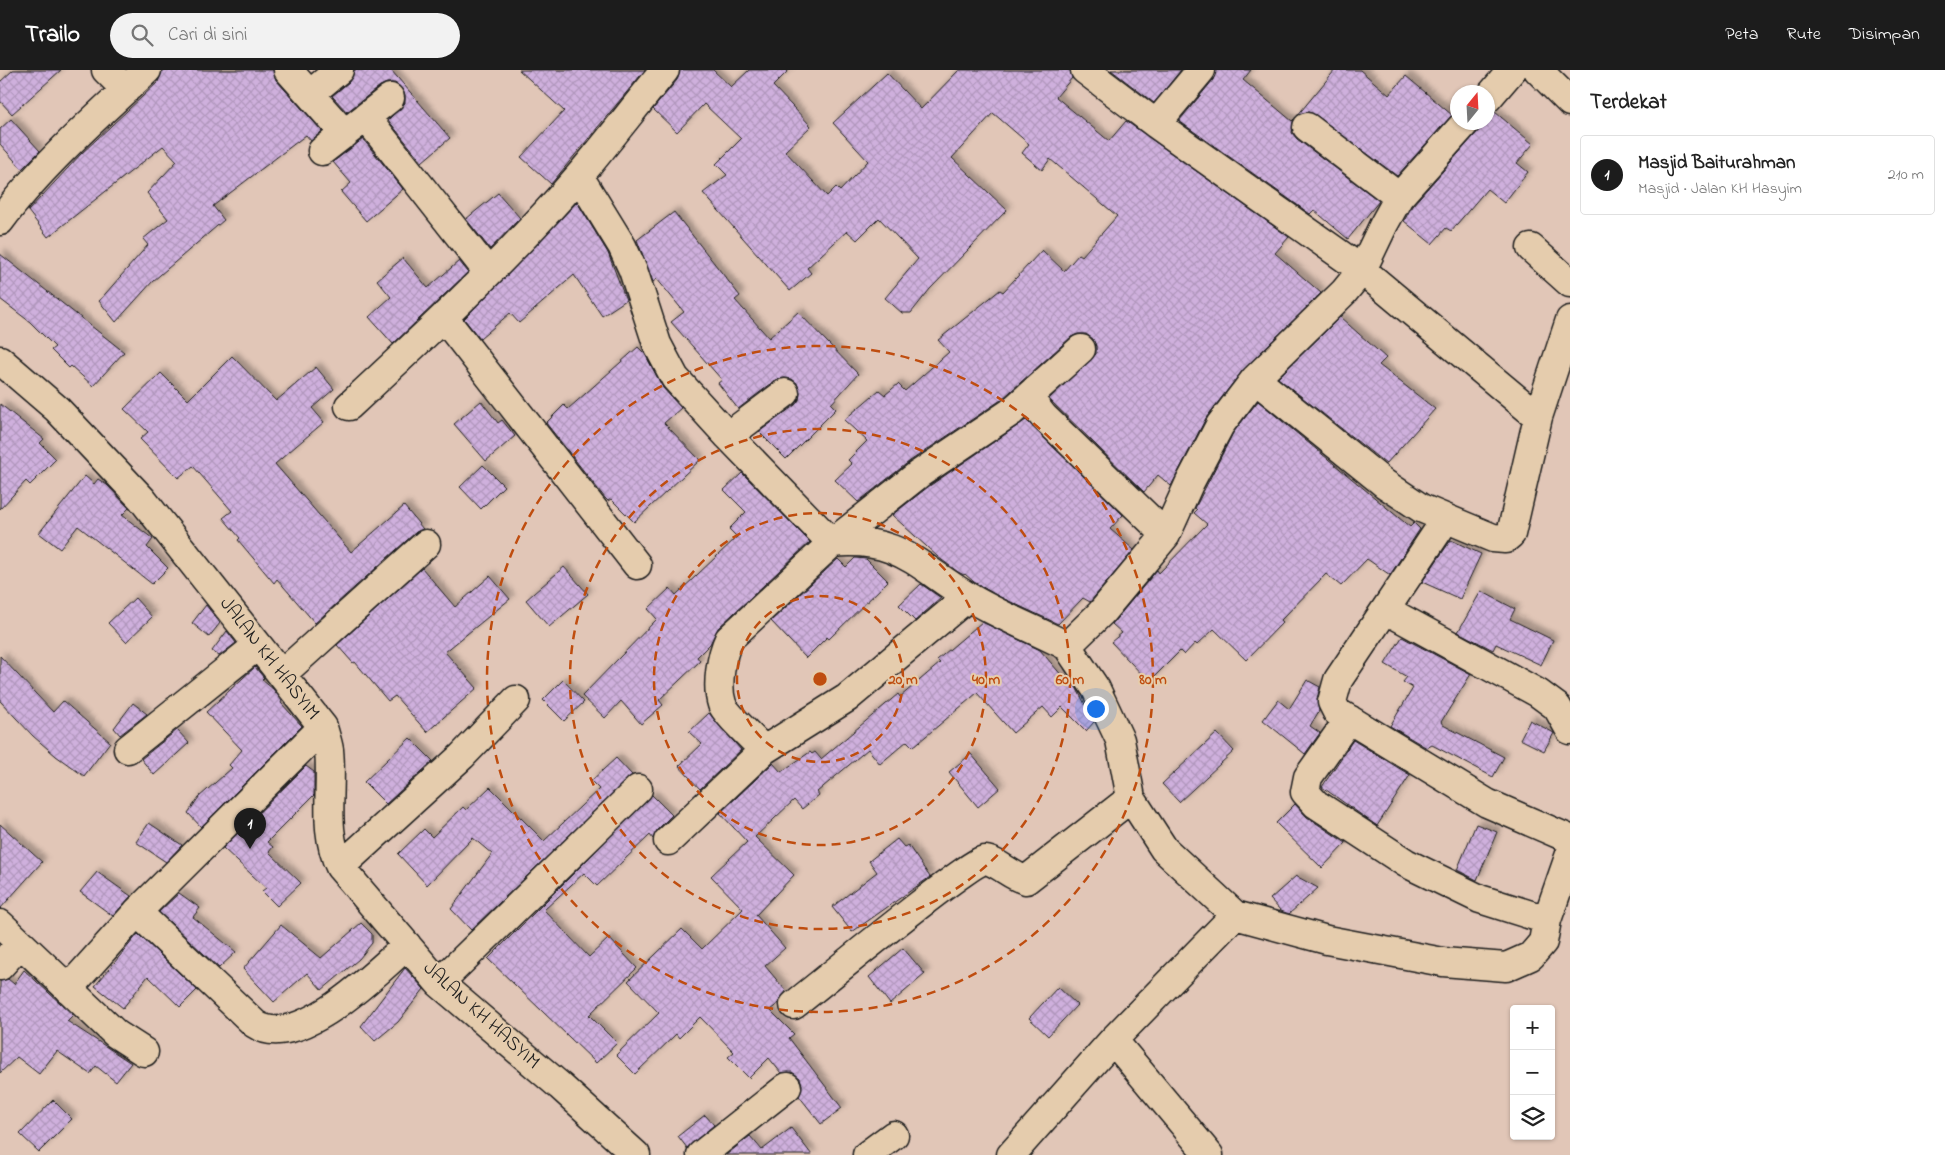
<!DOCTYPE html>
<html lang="id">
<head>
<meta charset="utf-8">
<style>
  body { margin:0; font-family:"Indie Flower",sans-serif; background:#f2f2f2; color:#222 }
  .controls { position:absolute; right:15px; bottom:15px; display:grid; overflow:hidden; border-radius:5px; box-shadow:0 1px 4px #0004 }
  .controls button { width:45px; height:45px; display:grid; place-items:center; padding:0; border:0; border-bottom:1px solid #e0e0e0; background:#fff; color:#222; font:25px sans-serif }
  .compass { position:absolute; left:1450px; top:15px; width:45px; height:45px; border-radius:50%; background:#fff; box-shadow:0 1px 4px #0004; rotate:18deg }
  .you { position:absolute; left:1095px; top:638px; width:18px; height:18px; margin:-12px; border:4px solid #fff; border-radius:50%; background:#1a73e8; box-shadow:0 0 0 8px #1a73e833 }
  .badge { display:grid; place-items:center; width:32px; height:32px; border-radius:50%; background:#1c1c1c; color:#fff; font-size:16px; font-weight:700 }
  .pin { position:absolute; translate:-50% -41px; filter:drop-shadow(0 1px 2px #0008) }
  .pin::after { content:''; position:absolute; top:26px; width:18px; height:15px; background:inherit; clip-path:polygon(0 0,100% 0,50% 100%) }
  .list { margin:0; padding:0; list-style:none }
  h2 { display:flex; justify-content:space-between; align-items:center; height:65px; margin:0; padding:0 20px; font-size:21px }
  h2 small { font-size:16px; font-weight:400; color:#767676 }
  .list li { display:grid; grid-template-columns:32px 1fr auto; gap:15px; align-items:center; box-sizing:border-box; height:80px; margin:0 10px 10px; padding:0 10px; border:1px solid #e0e0e0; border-radius:5px }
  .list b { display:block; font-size:19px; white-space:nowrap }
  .list p { margin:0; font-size:16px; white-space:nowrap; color:#767676 }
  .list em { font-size:16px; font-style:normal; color:#767676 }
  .icon { flex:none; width:28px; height:28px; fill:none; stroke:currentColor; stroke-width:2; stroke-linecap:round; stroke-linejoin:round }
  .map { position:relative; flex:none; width:1570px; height:1085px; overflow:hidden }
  header { display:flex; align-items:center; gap:30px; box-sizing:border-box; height:70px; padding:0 25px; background:#1c1c1c; color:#fff }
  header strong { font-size:24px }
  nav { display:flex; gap:28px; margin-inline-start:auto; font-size:18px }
  .search { width:350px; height:45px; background:#f2f2f2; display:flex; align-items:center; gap:12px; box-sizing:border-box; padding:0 18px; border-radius:28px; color:#767676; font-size:19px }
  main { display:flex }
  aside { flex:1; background:#fff }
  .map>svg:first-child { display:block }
  .building { fill:url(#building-cross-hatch); stroke:#1c1c1c; filter:url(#shadow) }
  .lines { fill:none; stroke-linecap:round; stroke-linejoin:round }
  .street-casing { stroke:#1c1c1c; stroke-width:31 }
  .street { stroke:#e5ccad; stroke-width:28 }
  .ring { fill:none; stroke:#bf4d0f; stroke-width:2.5; stroke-dasharray:9 6 }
  .labels { text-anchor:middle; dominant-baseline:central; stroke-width:4; stroke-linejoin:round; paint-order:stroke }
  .street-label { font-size:20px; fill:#1c1c1c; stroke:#e5ccad }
  .centre { fill:#bf4d0f; stroke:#e5ccad; stroke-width:2.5 }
  .ring-label { font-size:15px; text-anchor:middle; font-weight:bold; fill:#bf4d0f; stroke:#e5ccad; stroke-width:4; stroke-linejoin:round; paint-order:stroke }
</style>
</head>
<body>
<header>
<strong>Trailo</strong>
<div class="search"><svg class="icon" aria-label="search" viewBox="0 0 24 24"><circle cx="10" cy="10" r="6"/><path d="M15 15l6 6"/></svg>Cari di sini</div>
<nav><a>Peta</a><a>Rute</a><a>Disimpan</a></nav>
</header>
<main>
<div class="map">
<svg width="1570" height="1085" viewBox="0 0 1570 1085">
  <defs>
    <pattern id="building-cross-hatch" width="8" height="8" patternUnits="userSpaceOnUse" patternTransform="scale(1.25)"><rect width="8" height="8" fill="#cfb0dd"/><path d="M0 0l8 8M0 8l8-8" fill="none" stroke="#b197bd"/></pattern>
    <filter id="shadow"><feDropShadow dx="4.5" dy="-4.5" stdDeviation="2.5" flood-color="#0004"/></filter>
  </defs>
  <rect width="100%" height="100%" fill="#e1c6b7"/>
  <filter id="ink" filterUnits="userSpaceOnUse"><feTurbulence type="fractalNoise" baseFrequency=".02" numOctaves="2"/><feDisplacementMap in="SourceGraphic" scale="10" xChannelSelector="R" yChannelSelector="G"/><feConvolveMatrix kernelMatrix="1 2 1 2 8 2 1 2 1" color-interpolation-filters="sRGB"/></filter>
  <g filter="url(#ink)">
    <path class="building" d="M 13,0 L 61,0 L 12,44 L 0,31 L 0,12 Z
      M 162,0 L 273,0 L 276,10 L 322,61 L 311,71 L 306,65 L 213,136 L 224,150 L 153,211 L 116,252 L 99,231 L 148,175 L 143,169 L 168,149 L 147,123 L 177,91 L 163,76 L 48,167 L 28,141 L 81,84 L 158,12 Z
      M 354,0 L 391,0 L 450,68 L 422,92 L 388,50 L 405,33 L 405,25 L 402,19 L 395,13 L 387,13 L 380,16 L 347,42 L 332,26 L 349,12 Z
      M 519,0 L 645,0 L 551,114 L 521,87 L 564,41 Z
      M 680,0 L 713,0 L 731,17 L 749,0 L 789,0 L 773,16 L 811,56 L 785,81 L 827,126 L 836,117 L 840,121 L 868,91 L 833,53 L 887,3 L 921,39 L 959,0 L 1070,0 L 1072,8 L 1056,27 L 1109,71 L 1126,51 L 1289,167 L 1275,183 L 1321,223 L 1243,300 L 1206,348 L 1171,416 L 1158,405 L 1144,422 L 1049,329 L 1096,284 L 1096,276 L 1093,269 L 1086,264 L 1078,264 L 1071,267 L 1001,330 L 910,391 L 858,432 L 835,410 L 852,394 L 848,390 L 867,371 L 844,350 L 879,320 L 885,325 L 898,314 L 905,321 L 949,282 L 938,270 L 1000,220 L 1003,222 L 1042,180 L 1064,201 L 1079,184 L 1082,186 L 1117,146 L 1050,89 L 1042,100 L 1022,83 L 1029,74 L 993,43 L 952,88 L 1007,140 L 930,219 L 911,243 L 902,243 L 885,228 L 918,189 L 879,148 L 857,170 L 847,161 L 807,198 L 811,203 L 790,221 L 703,123 L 727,105 L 716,94 L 741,69 L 704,34 L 677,62 L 653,39 L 677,10 Z
      M 1111,0 L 1181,0 L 1154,33 Z
      M 1216,0 L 1251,0 L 1243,10 L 1292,51 L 1294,49 L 1292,63 L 1297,69 L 1379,131 L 1348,169 L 1314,140 L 1310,144 L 1179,51 L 1213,10 Z
      M 1335,0 L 1360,0 L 1389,25 L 1406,6 L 1452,45 L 1397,106 L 1316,45 L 1308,42 L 1297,46 Z
      M 1495,42 L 1533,74 L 1517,93 L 1528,102 L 1504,133 L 1487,119 L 1451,161 L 1446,158 L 1432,174 L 1404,151 L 1412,136 Z
      M 11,49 L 40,81 L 22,99 L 0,74 L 0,59 Z
      M 363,69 L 403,119 L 366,151 L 341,122 L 351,113 L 333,92 Z
      M 498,123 L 520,148 L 490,179 L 466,149 Z
      M 577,132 L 608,183 L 626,230 L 602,246 L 574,205 L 519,253 L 510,243 L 480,269 L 464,249 Z
      M 674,142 L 740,226 L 735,230 L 769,268 L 798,242 L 858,304 L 831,334 L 836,339 L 786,389 L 759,362 L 795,335 L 799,330 L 800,322 L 797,313 L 792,309 L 784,308 L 776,310 L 738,339 L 718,313 L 722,310 L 671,252 L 684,242 L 657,209 L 653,212 L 637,170 Z
      M 0,184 L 124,282 L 93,316 L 71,296 L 69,298 L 51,280 L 55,277 L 30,252 L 0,229 Z
      M 403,188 L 428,218 L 459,191 L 468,202 L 393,274 L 369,247 L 391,227 L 377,210 Z
      M 1340,247 L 1386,288 L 1379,295 L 1435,339 L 1386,394 L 1278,308 Z
      M 638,277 L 645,284 L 663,318 L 681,338 L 664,353 L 700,390 L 634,452 L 611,429 L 608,431 L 605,428 L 546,353 L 564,335 L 568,339 Z
      M 232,286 L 276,331 L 316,297 L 334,319 L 312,338 L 324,352 L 275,394 L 351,482 L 404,436 L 423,459 L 416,462 L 315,553 L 277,509 L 274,513 L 238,470 L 240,468 L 223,448 L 232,441 L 193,396 L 178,408 L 140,369 L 148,362 L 124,339 L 161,303 L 188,330 Z
      M 481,331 L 498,353 L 502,350 L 515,366 L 486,391 L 454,354 Z
      M 1258,331 L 1410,457 L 1414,453 L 1420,459 L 1390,505 L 1367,489 L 1341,516 L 1326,504 L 1281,550 L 1283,552 L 1246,590 L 1214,559 L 1197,575 L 1195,573 L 1184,585 L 1180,581 L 1149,612 L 1111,572 L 1122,563 L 1112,554 L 1157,500 L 1159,503 L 1207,454 L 1194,443 L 1197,440 L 1195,438 L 1233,363 Z
      M 0,334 L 44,369 L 40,373 L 56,389 L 30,415 L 26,411 L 0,439 Z
      M 1026,350 L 1123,445 L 1110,459 L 1134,480 L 1090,532 L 1083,528 L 1058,554 L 998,526 L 974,512 L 965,504 L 964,505 L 958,502 L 938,487 L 892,445 L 928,417 Z
      M 483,395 L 504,416 L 481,439 L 460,417 Z
      M 742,403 L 810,472 L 718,558 L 710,574 L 697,587 L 700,591 L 659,630 L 663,635 L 641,654 L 621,631 L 605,648 L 582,626 L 657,549 L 648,539 L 670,518 L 676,525 L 737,467 L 729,459 L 746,442 L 724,420 Z
      M 85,406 L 94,414 L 98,409 L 107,415 L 129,438 L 122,445 L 153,469 L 147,477 L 168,498 L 152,514 L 78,456 L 60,479 L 39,463 Z
      M 1451,470 L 1481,484 L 1460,529 L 1422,512 Z
      M 855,488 L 866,489 L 888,511 L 829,569 L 827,567 L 806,588 L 771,551 L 838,489 L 846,497 Z
      M 564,497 L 588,524 L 549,557 L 526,530 Z
      M 422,498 L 455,537 L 490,506 L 510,529 L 445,582 L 477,618 L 427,662 L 395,626 L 388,631 L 355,592 L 353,593 L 337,575 Z
      M 921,514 L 941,528 L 915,551 L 899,535 Z
      M 1481,521 L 1515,539 L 1510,549 L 1553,570 L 1541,595 L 1496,574 L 1493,580 L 1458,562 Z
      M 135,528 L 152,547 L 126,572 L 108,553 Z
      M 206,535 L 220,553 L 209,567 L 192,553 Z
      M 982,552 L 1040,580 L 1063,607 L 1065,605 L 1076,617 L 1094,652 L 1086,661 L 1062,637 L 1052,647 L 1043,637 L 1013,663 L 977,623 L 913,677 L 907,671 L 880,694 L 868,679 L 817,722 L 819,725 L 802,739 L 794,730 L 755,767 L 794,805 L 756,845 L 785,878 L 765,896 L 786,921 L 779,933 L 770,940 L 794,964 L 789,968 L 842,1038 L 821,1054 L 799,1026 L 802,1015 L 800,1008 L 792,1002 L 781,1003 L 769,988 L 749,1008 L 728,987 L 734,982 L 700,947 L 679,968 L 676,964 L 635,1004 L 616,985 L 659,943 L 628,911 L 682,859 L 702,879 L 743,839 L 711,806 L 747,772 L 720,743 L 773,693 L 781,702 L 810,682 L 812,684 L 815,682 L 821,689 L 898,624 L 900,627 L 940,593 L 937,590 Z
      M 227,561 L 236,573 L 219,586 L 212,581 Z
      M 1402,567 L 1471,604 L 1441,652 L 1443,655 L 1504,687 L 1493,707 L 1432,675 L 1427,678 L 1390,656 L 1413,618 L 1403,612 L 1407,607 L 1385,594 Z
      M 0,586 L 53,642 L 63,631 L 110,672 L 84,706 L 56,686 L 33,666 L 0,631 Z
      M 255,597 L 264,608 L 262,610 L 273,619 L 282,631 L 281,633 L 302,656 L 201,757 L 188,743 L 199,727 L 232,698 L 229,695 L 242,680 L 206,642 Z
      M 563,610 L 584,632 L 564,651 L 543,630 Z
      M 1307,610 L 1320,617 L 1317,629 L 1319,641 L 1310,656 L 1320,663 L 1305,684 L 1263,650 L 1278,630 L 1289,639 Z
      M 133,633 L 147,644 L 120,665 L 114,658 Z
      M 709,643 L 741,680 L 700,719 L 679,696 L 702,674 L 689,662 Z
      M 1530,650 L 1554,663 L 1544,681 L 1520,669 Z
      M 177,660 L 189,673 L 154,705 L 141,689 Z
      M 1217,663 L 1234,681 L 1179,732 L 1162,714 Z
      M 410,668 L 433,691 L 386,734 L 364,712 Z
      M 1353,670 L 1410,705 L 1377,756 L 1322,717 Z
      M 971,684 L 1000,718 L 978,737 L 949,702 Z
      M 616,688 L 632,705 L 471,860 L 451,839 L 492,784 L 473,768 L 427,815 L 398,784 L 424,759 L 432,767 L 463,737 L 466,740 L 490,717 L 544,771 L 599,719 L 591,711 Z
      M 306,696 L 314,702 L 314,725 L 267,772 L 273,777 L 269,782 L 301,813 L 277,836 L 262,821 L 266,818 L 223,778 Z
      M 652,725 L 672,745 L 657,760 L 653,769 L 650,765 L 597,816 L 584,803 L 544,840 L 589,887 L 609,868 L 637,898 L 589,945 L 617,973 L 596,993 L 488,889 Z
      M 1295,734 L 1307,747 L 1346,773 L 1322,798 L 1276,753 Z
      M 149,753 L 182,775 L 166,792 L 136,772 Z
      M 0,754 L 42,792 L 0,839 Z
      M 1476,754 L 1497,762 L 1477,810 L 1457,800 Z
      M 897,769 L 904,777 L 908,775 L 930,807 L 852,862 L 832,837 L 877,802 L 869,791 Z
      M 97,802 L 131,826 L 113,846 L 80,822 Z
      M 1296,806 L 1318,818 L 1289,844 L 1281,841 L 1270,829 Z
      M 179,823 L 200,838 L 193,847 L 236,882 L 219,898 L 159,842 Z
      M 361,853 L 372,864 L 372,873 L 359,889 L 322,920 L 307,903 L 274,932 L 243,899 L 281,855 L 321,888 Z
      M 138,864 L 197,920 L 180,937 L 148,906 L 123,938 L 95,916 Z
      M 903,878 L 925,904 L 890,934 L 869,907 Z
      M 405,898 L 424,919 L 398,952 L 375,971 L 361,956 Z
      M 24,900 L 73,945 L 67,951 L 131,993 L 116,1012 L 96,996 L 90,1004 L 57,981 L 39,1004 L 17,987 L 0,1003 L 0,911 L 8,909 L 14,914 Z
      M 1058,917 L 1077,935 L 1048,966 L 1029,948 Z
      M 53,1030 L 72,1049 L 39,1082 L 20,1064 Z
      M 705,1045 L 714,1055 L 687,1078 L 678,1066 Z
      M 791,1058 L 812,1085 L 726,1085 L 750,1066 L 762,1080 Z"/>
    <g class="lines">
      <g class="street-casing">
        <path id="street" d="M 106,0 L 125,19
          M 288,0 L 345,64
          M 1085,0 L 1156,54 L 1362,200 L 1538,347
          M 1538,0 L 1570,32
          M 310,24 L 339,0
          M 1488,28 L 1512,0
          M 366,47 L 390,28
          M 1156,54 L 1201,0
          M 1307,57 L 1399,127
          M 322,81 L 366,47 L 488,202
          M 579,106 L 622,176 L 633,200 L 657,274 L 675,308 L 728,366 L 832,473
          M 0,151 C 39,98 98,45 147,0
          M 1531,178 L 1570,213
          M 444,248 L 637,495
          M 0,290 L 57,339 L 142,429 L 323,657 C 325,665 328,673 329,680 C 333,719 322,760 340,797 L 439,913 L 560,1016 L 636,1085
          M 1255,309 L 1385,414 L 1421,438 L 1493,468 L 1505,469 L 1511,464 L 1538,347 L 1570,250
          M 1028,327 L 1043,346 L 1166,465
          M 349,336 C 429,262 508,188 579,106 C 609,71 636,35 665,0
          M 728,366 L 785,323
          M 1446,449 L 1338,610 L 1332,632 L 1337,642 L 1487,733 L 1570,769
          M 832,473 C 898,466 916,495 967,526 C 998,545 1034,559 1067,576 L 1101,543 L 1166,465 L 1189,414 L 1220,355 L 1255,309 L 1344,222 L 1362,200 L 1384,154 L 1399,127 L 1466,52
          M 1386,540 L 1538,623 L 1557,637 L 1570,660
          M 1067,576 L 1096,619 L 1120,670 L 1131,728 L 1164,779 L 1235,845 L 1327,870 L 1443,892 L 1506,897 L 1531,886 L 1543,872 L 1547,850 L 1570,784
          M 282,604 L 426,474
          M 1349,649 L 1308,707 L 1305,722 L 1316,734 L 1406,793 L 1480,829 L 1547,850
          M 128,679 L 258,575
          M 764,680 C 756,672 725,643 722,634 C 716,616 721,586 729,569 L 832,473 L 919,404 L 1011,342 L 1081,279
          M 668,771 L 764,680 L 847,628 L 968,527
          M 340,797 L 462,686 L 516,630
          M 137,842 L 255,954 C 297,983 377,902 407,875
          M 0,854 L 116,964 L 144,982
          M 0,896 L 20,874
          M 439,913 L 638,719
          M 68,919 L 137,842 L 323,657
          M 794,935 C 816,918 973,788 985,790 C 997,791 1012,807 1026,810 L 1131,728
          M 1113,970 L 1209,1085
          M 701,1085 L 787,1017
          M 867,1085 L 894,1065
          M 1011,1085 L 1113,970 L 1235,845"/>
      </g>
      <use href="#street" class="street"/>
    </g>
  </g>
  <g class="ring">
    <circle cx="820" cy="609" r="83"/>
    <circle cx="820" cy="609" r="166"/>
    <circle cx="820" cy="609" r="250"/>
    <circle cx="820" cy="609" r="333"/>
  </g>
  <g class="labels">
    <g class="street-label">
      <text transform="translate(269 589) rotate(52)">JALAN KH HASYIM</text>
      <text transform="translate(481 946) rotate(42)">JALAN KH HASYIM</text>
    </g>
  </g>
  <circle cx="820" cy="609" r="8" class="centre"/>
  <g class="ring-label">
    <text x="903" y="614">20 m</text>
    <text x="986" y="614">40 m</text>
    <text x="1070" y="614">60 m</text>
    <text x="1153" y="614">80 m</text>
  </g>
</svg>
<div class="controls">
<button>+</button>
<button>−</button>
<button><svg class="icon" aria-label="layers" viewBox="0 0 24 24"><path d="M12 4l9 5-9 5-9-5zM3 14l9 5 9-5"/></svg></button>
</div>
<svg class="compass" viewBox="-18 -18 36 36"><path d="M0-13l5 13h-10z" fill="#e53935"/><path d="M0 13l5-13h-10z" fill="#767676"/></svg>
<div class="you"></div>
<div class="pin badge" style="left:250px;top:779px">1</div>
</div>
<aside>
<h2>Terdekat<small></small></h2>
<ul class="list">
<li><span class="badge">1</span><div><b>Masjid Baiturahman</b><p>Masjid · Jalan KH Hasyim</p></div><em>210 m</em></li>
</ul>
</aside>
</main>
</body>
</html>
